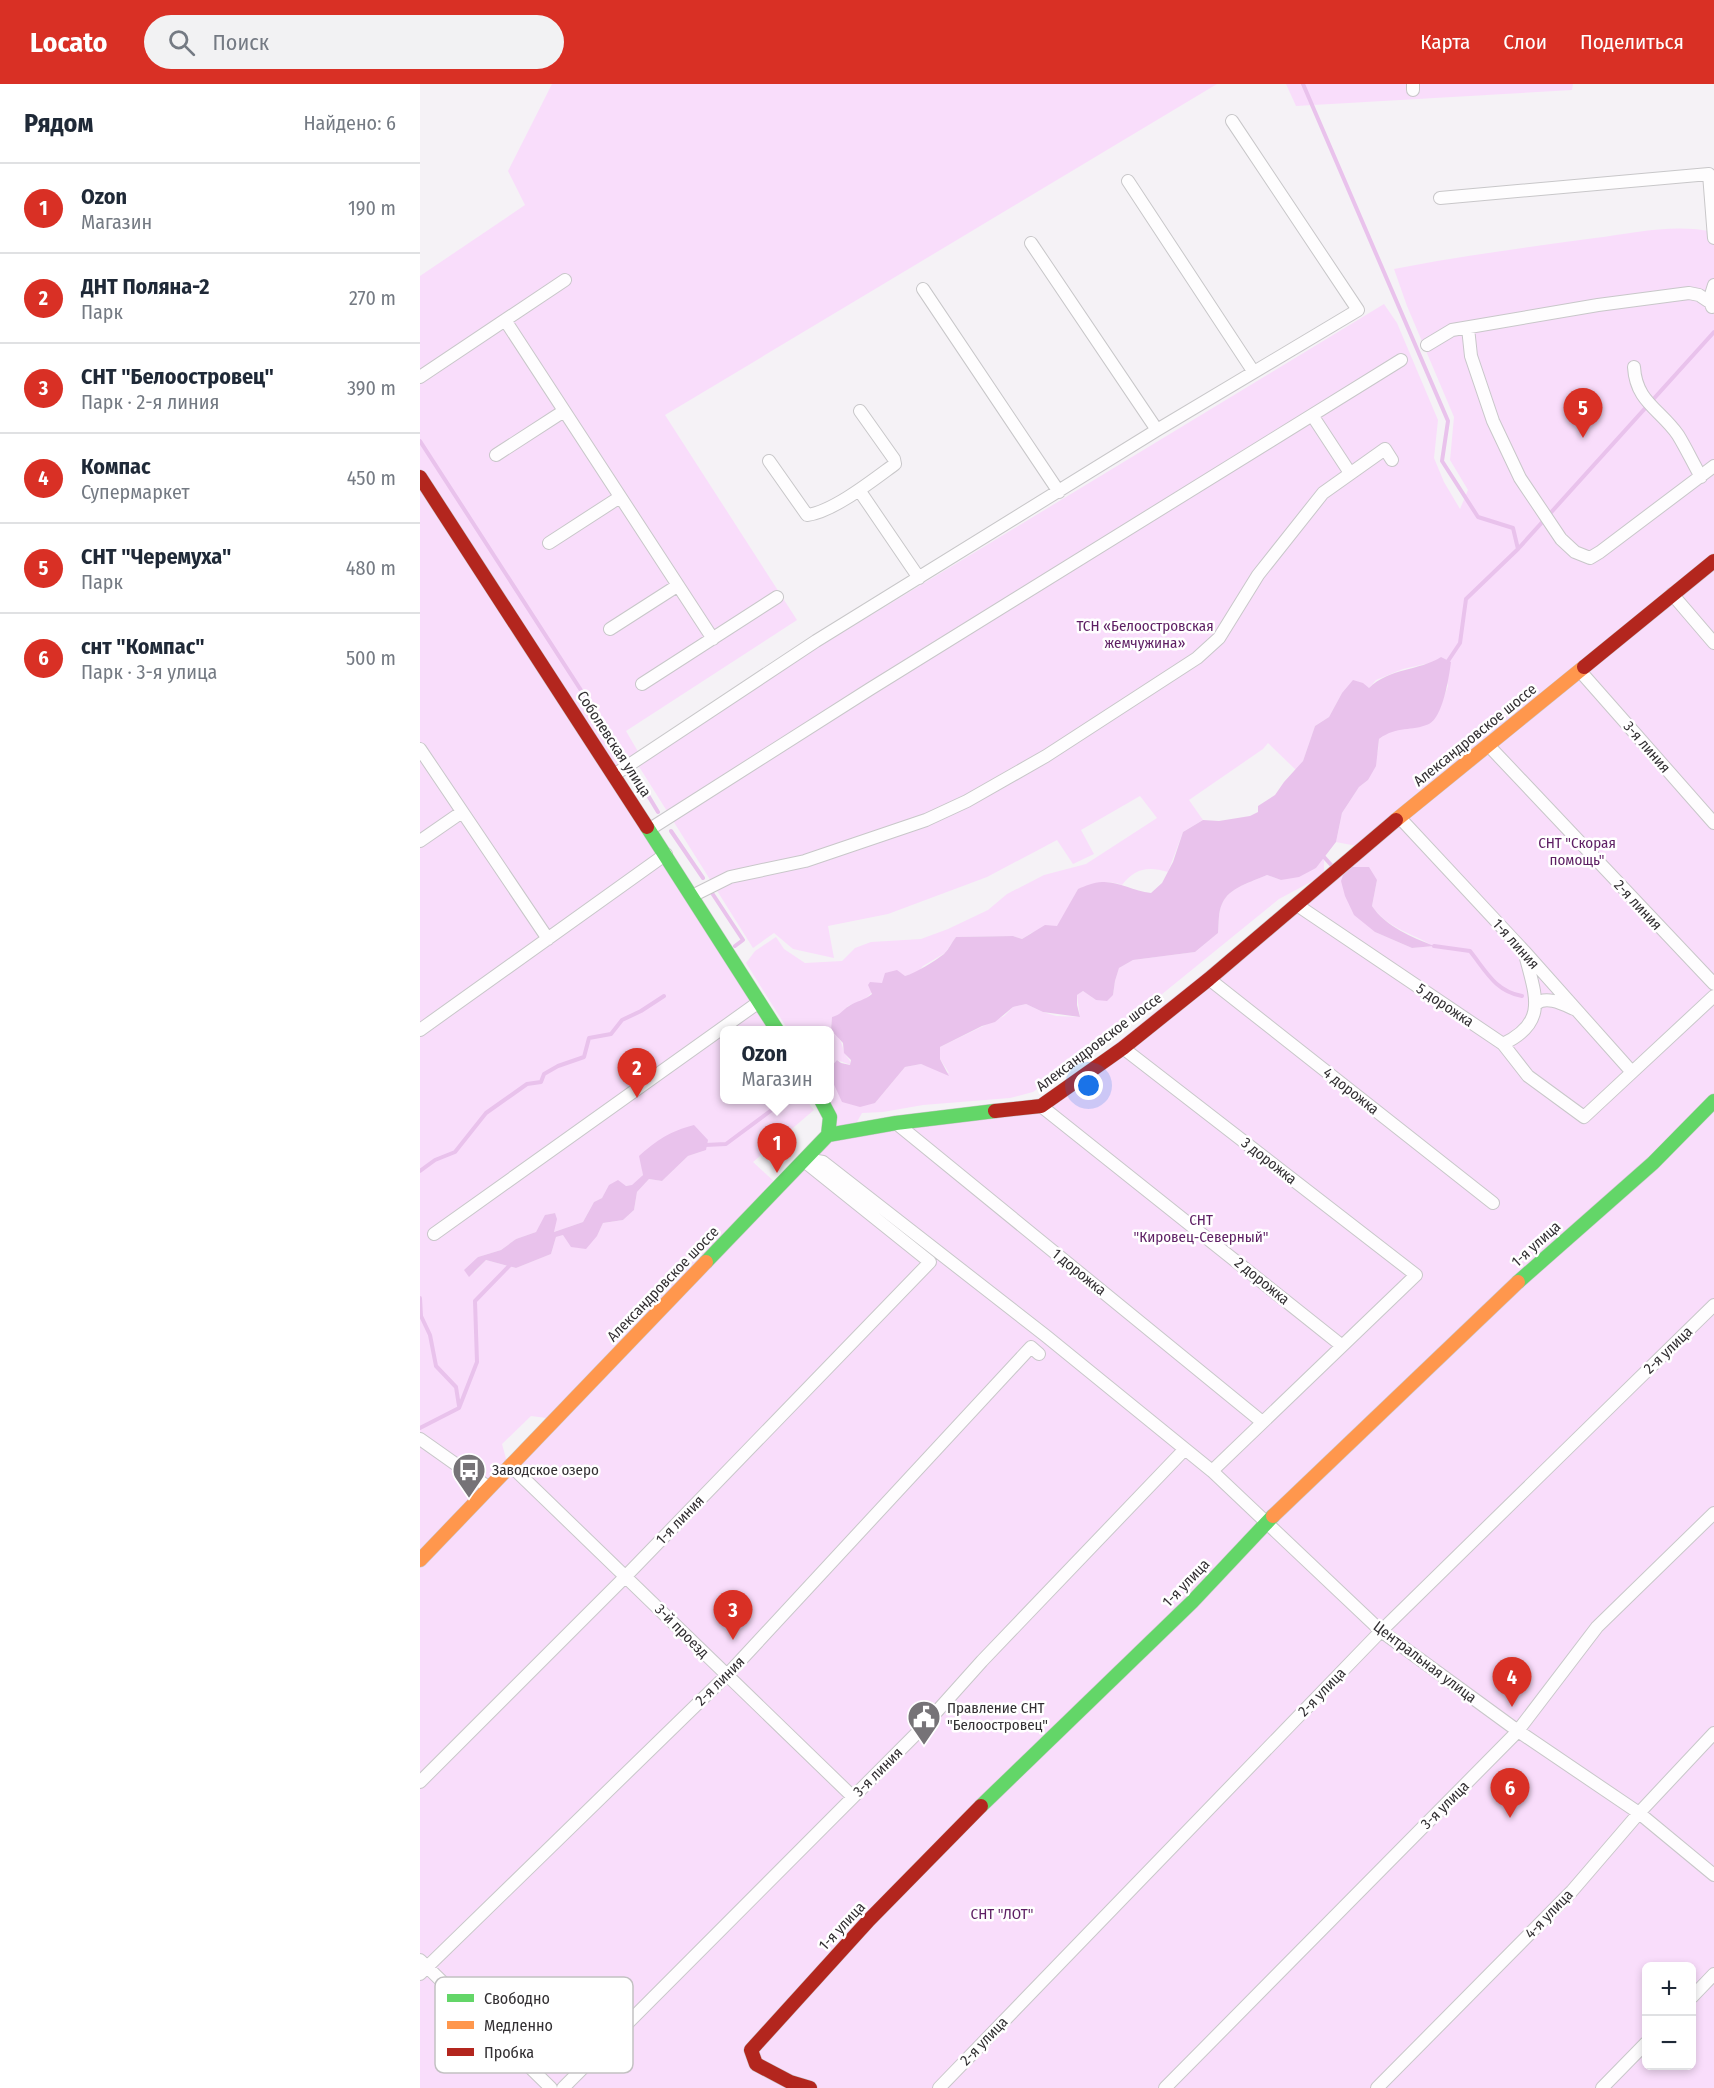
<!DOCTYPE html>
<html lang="ru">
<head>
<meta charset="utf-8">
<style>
  body { margin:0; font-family:"Fira Sans Condensed",sans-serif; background:#f2f2f3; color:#1f2937 }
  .controls { position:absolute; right:18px; bottom:18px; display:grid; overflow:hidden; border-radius:9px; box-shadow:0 3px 9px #0003 }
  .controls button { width:54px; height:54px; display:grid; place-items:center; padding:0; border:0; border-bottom:2px solid #e0e1e3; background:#fff; color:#1f2937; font:30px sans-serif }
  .you { position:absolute; left:669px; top:1002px; width:21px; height:21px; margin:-15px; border:4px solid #fff; border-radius:50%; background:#1a73e8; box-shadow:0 0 0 9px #1a73e833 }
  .badge { display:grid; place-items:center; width:39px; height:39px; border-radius:50%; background:#d93025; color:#fff; font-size:20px; font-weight:700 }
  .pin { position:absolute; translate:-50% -50px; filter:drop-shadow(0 2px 3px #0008) }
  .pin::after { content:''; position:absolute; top:32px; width:21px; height:18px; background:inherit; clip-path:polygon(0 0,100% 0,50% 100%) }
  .popup { position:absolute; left:300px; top:942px; width:114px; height:78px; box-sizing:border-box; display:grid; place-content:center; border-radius:9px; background:#fff; filter:drop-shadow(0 2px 4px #0005); font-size:20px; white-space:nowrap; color:#747a83 }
  .popup b { font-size:22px; color:#1f2937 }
  .popup::after { content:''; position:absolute; left:50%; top:100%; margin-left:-12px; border:12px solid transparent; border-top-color:#fff }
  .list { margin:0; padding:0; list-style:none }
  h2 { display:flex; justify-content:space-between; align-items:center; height:78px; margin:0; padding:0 24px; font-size:26px }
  h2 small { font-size:20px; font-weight:400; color:#747a83 }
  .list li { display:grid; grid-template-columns:39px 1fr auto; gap:18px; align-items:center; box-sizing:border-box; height:90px; padding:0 24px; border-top:2px solid #e0e1e3 }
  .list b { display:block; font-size:22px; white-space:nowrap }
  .list p { margin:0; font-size:20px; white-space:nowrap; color:#747a83 }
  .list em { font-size:20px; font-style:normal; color:#747a83 }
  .icon { flex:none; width:33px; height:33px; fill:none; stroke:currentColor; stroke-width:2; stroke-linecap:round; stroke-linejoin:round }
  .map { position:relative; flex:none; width:1294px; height:2004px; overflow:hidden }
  header { display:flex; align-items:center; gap:36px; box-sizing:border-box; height:84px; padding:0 30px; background:#d93025; color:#fff }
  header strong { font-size:28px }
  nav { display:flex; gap:33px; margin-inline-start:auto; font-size:21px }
  .search { width:420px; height:54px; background:#f2f2f3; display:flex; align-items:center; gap:15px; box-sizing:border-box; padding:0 21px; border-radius:33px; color:#747a83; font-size:22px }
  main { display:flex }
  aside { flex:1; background:#fff }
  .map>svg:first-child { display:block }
  .green { fill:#f9ddfb; fill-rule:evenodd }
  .water { fill:#e9c2ec }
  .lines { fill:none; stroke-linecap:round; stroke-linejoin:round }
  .stream { stroke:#e9c2ec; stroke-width:4 }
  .street-casing { stroke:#c8c7c9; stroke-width:14 }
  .fast-casing { stroke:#c8c7c9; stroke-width:15 }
  .slow-casing { stroke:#c8c7c9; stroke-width:15 }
  .jam-casing { stroke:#c8c7c9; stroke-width:15 }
  .street { stroke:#fefdfe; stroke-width:12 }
  .fast { stroke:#63d668; stroke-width:14 }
  .slow { stroke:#ff974d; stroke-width:14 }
  .jam { stroke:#b3261e; stroke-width:14 }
  .labels { text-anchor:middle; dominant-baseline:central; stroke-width:5; stroke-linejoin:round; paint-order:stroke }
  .park-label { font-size:15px; fill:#5d1e63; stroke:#fff }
  .street-label { font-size:15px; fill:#322f32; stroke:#fff }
  .poi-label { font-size:15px; fill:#322f32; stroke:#fff; text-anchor:start }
  .key { fill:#fff; stroke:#c2c1c2; stroke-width:1.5 }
  .key-label { font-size:16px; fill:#322f32 }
</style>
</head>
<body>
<header>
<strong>Locato</strong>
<div class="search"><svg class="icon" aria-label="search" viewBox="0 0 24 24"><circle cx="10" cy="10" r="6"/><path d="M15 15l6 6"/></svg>Поиск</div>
<nav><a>Карта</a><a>Слои</a><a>Поделиться</a></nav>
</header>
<main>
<aside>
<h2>Рядом<small>Найдено: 6</small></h2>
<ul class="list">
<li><span class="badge">1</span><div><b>Ozon</b><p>Магазин</p></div><em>190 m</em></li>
<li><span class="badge">2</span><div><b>ДНТ Поляна-2</b><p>Парк</p></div><em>270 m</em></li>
<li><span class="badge">3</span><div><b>СНТ &quot;Белоостровец&quot;</b><p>Парк · 2-я линия</p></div><em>390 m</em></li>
<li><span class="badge">4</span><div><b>Компас</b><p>Супермаркет</p></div><em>450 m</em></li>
<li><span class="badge">5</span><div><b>СНТ &quot;Черемуха&quot;</b><p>Парк</p></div><em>480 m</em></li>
<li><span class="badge">6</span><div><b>снт &quot;Компас&quot;</b><p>Парк · 3-я улица</p></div><em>500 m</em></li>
</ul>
</aside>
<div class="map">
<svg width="1294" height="2004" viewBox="0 0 1294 2004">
  <rect width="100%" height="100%" fill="#f5f2f6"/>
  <path class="green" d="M 132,0 L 797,0 L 245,331 L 377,536 L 206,647 L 220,671 L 193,689 L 357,946 L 304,946 L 304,1016 L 386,1016 L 394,1026 L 333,1078 L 360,1103 L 409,1053 L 617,1022 L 942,763 L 916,758 L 922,729 L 939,703 L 948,696 L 958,667 L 959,655 L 970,647 L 1010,639 L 1018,629 L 1028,602 L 1021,573 L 1014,578 L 983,585 L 956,596 L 949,604 L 922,609 L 909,633 L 895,642 L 883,677 L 876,686 L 848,659 L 843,665 L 769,716 L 783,736 L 763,748 L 748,788 C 728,782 715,784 702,801 C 687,795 673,800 658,805 L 638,842 L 611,849 L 602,855 L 593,852 L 536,853 L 525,869 L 503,882 L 498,888 L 462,899 L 444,916 L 428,922 L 420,931 L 412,933 L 411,946 C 421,956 420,955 424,967 C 426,974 430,974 431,981 L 417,976 L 410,984 L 410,946 L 368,946 L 326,879 L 335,867 L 356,853 L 364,865 L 385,879 L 422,877 L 435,864 L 451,858 L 501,855 L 528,845 L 568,826 L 587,810 L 624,791 L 666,780 L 737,734 L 720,712 L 661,746 L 674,770 L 653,780 L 637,756 L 567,793 L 468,830 L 408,842 L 414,874 L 373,865 L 354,849 L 333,864 L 218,681 L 397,564 L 964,220 L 977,239 L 1018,336 L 1014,374 L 1024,398 L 1040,425 L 1048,406 L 1030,376 L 1034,333 L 987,222 L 974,185 C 1040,172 1108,163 1175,154 C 1214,149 1255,139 1294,148 L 1294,2004 L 0,2004 L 0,192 L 105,121 L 88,87 ZM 932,783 L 957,796 L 952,822 C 967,844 992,849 1013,862 L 992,864 L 955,848 ZM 286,1066 L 268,1072 L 242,1097 L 229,1095 L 217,1108 L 214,1126 L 203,1136 L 183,1139 L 177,1152 L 143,1151 L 136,1153 L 131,1170 L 96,1184 L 66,1176 L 54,1189 L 58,1173 L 81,1166 L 96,1155 L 116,1148 L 126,1131 L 135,1129 L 134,1148 L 163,1138 L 174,1118 L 182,1114 L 190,1101 L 212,1102 L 223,1091 L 222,1083 ZM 111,1332 L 134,1335 L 88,1382 L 82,1360 ZM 1226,1882 L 1272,1882 L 1272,1982 L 1226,1982 Z
    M 866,0 L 1153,0 L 1152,6 L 876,22 Z
    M 904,773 L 904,791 L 859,815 L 704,941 L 613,1008 L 590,1014 L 503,1021 L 463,1028 L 442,1029 L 437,1038 L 417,1048 L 410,1016 L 410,1004 L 414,1000 L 423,1018 L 455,1019 L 485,983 L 501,980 L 529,989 L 520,975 L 520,963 L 584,932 L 593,923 L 606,920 L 623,928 L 636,932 L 660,933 L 657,911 L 663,907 L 676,916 L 693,911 L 695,897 L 699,884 L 713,876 L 775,868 L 798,849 C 799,840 798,828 802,820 C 809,803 832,798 847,791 L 861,796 L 896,784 Z"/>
  <path class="water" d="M 1021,573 L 1031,578 C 1029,593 1023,633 1009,640 C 991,648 978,641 959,655 L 956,682 L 948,696 L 939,703 L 922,729 L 916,758 L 896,784 L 879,793 L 861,796 L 847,791 C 832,798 809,803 802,820 C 798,828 799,840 798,849 L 775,868 L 713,876 L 699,884 L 695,897 L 693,911 L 687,917 L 676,916 L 663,907 L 657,911 L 657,921 L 660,933 L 623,928 L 606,920 L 593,923 L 575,938 L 562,942 L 520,963 L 520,975 L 529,992 L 501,980 L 485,983 L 455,1019 L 440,1023 L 422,1018 L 410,992 L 410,984 L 417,976 L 421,979 L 430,981 L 431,976 L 424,969 L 423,959 L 411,946 L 412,933 C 421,931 422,926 429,922 C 437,917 445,916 452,910 L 448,901 L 450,898 L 462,899 L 465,889 L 477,886 L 485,892 C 496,889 515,877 524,870 C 529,865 532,858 536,853 L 593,852 L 602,855 L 625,841 L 637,842 L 658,805 C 665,802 674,798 682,798 C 698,797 713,807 731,809 L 742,799 L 753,778 L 763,748 L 783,736 L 799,737 L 830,732 L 838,728 L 838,722 L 855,711 L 864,698 L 883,677 L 895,642 L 909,633 L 922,609 L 933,596 L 943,599 L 949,604 C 969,584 999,587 1021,573 Z
    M 932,783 L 949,783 L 957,796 L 952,822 C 966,843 992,853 1014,862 L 992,864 L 955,848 L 934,831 L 925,812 L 921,797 L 923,791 Z
    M 274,1041 L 288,1056 L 286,1066 L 268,1072 L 242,1097 L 229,1095 L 217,1108 L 214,1126 L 203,1136 L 183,1139 L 177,1152 L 166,1165 L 151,1163 L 143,1151 L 136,1153 L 131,1170 L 96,1184 L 66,1176 L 49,1193 L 44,1186 L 58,1173 L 81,1166 L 96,1155 L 116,1148 L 125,1131 L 135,1129 L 137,1135 L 134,1148 L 163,1138 L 174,1118 L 182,1114 L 189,1101 L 198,1096 L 206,1102 L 212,1101 L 223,1091 L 219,1072 C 237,1056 250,1047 274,1041 Z"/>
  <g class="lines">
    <path class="stream" d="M 883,0 L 1028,337 L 1022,377 L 1058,433 L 1093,444 L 1098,465
      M 0,357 L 208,679
      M 1028,577 L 1040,559 L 1046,515 L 1098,465 L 1294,248
      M 211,683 L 238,728
      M 251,747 L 283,794
      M 904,773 L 913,783
      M 292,809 L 323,856 L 315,862
      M 1014,862 L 1050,867 C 1066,887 1075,907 1102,912
      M 285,1061 L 306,1060 L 365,1016
      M 0,1087 L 15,1076 L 35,1068 L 66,1029 L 107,1000 L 121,998 L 124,990 L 138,982 L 164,973 L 169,954 L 191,950 L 202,936 L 221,927 L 244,912
      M 0,1214 L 1,1232 L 10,1251 L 16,1282 L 36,1303 L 39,1322
      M 0,1344 L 39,1324 L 57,1278 L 55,1217 L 91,1180"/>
    <g class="street-casing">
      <path id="street" d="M 993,6 L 993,0
        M 708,97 L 833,287
        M 1020,114 L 1289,90 L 1294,154
        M 611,159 L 737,346
        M 503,205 L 639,408
        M 1292,223 L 1290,214 L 1294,201
        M 85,236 L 293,555
        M 1048,244 L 1051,272 L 1073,337 L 1100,394 L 1141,455 L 1155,468 L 1170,474 L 1180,468 L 1294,382
        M 1007,261 L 1032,246 L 1178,221 L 1269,209 L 1279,211 L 1291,219
        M 1214,283 C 1216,318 1240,325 1258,351 C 1266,364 1273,379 1281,393
        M 0,293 L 145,196
        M 892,331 L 930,389
        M 76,371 L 144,327
        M 349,377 L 387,431 C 413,428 453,396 475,380 L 474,375 L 440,327
        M 439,406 L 499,494
        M 129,459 L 200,413
        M 1252,510 L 1294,559
        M 190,545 L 257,502
        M 1160,587 L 1294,739
        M 222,600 L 357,513
        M 1069,662 L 1294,900
        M 0,665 L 128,855
        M 194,691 L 396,557 L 737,346 L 938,226 L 812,37
        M 980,734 L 1104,867 L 1211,987
        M 230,745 L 450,605 L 981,276
        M 0,757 L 42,728
        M 272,812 L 310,793 L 385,777 L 506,736 L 547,717 L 626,672 L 777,574 L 799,554 L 838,491 L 903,409 L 965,365 L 972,376
        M 877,821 L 1083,960 L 1108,992 L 1164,1033 L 1294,912
        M 789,895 L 1073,1119
        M 1116,920 C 1126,911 1143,920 1154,925
        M 0,946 L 246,770
        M 1083,960 C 1129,938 1115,911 1105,870
        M 703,964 L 996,1191 L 792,1387
        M 621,1022 L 921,1261
        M 476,1039 L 841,1337
        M 386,1075 L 403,1078 L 412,1085 L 626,1252 L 792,1387 L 961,1547 L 1098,1647 L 1219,1729 L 1294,1791
        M 14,1150 L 339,918
        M 0,1355 L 68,1403
        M 90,1381 L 433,1713
        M 0,1698 L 206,1492 L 510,1178 L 384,1077
        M 0,1876 L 131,2004
        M 0,1890 L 307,1591 L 611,1263 L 619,1270
        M 1272,1913 L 1294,1890
        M 143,2004 L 502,1644 L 562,1577 L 765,1365
        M 519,2004 L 961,1547 L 1294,1221
        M 745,2004 L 1097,1648 L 1177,1543 L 1294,1429
        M 957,2004 L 1152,1807 L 1219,1729 L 1294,1649
        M 1182,2004 L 1226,1959"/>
    </g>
    <g class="fast-casing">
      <path id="fast" d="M 227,743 L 357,946
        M 401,1016 L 410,1033 L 408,1051
        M 286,1178 L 408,1051 L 476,1039 L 575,1027
        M 1098,1198 L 1233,1079 L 1294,1017
        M 561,1722 L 772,1518 L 853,1432"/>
    </g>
    <g class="slow-casing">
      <path id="slow" d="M 976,736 L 1164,583
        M 853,1432 L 1098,1198
        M 0,1476 L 286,1178"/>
    </g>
    <g class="jam-casing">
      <path id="jam" d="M 0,393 L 227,743
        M 1164,583 L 1294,477
        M 575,1027 L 621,1022 L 703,964 L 789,895 L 976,736
        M 390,2004 L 370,1998 L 336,1980 L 331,1966 L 449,1836 L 561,1722"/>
    </g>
    <use href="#street" class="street"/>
    <use href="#fast" class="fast"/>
    <use href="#slow" class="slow"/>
    <use href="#jam" class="jam"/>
  </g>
  <defs>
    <g id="bus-pin" transform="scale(1.725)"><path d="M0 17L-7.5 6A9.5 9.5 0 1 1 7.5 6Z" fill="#767377" stroke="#fff"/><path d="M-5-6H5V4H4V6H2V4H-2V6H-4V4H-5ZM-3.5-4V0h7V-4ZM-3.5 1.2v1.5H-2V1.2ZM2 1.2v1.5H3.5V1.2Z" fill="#fff"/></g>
    <g id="civic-pin" transform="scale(1.725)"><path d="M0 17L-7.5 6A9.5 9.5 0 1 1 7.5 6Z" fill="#767377" stroke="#fff"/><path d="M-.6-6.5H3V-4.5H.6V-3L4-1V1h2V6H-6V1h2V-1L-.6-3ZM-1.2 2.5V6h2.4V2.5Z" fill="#fff"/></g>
  </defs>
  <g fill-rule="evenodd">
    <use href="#bus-pin" x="49" y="1386"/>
    <use href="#civic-pin" x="504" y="1633"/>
  </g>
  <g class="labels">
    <g class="park-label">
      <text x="725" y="542">ТСН «Белоостровская<tspan x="725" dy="17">жемчужина»</tspan></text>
      <text x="1157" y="759">СНТ "Скорая<tspan x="1157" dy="17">помощь"</tspan></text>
      <text x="781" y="1136">СНТ<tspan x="781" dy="17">"Кировец-Северный"</tspan></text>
      <text x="582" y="1830">СНТ "ЛОТ"</text>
    </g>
    <g class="street-label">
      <text transform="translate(1055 651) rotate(-39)">Александровское шоссе</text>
      <text transform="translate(194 660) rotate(57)">Соболевская улица</text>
      <text transform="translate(1227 663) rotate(49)">3-я линия</text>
      <text transform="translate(1218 821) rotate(47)">2-я линия</text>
      <text transform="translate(1096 860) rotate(48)">1-я линия</text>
      <text transform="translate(1025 921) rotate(34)">5 дорожка</text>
      <text transform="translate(679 958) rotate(-37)">Александровское шоссе</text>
      <text transform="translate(931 1007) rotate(38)">4 дорожка</text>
      <text transform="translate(849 1077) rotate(38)">3 дорожка</text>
      <text transform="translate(1116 1160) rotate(-42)">1-я улица</text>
      <text transform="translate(659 1188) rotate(39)">1 дорожка</text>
      <text transform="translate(842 1197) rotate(39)">2 дорожка</text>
      <text transform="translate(243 1200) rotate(-46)">Александровское шоссе</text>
      <text transform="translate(1248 1266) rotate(-44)">2-я улица</text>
      <text transform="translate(260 1436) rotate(-46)">1-я линия</text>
      <text transform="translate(766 1499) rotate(-46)">1-я улица</text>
      <text transform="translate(262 1547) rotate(45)">3-й проезд</text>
      <text transform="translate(1005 1578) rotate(37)">Центральная улица</text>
      <text transform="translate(300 1597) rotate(-45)">2-я линия</text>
      <text transform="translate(902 1608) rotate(-46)">2-я улица</text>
      <text transform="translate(458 1688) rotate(-45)">3-я линия</text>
      <text transform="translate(1025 1721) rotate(-45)">3-я улица</text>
      <text transform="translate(1129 1830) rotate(-46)">4-я улица</text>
      <text transform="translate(422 1842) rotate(-47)">1-я улица</text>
      <text transform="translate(564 1957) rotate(-46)">2-я улица</text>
    </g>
    <g class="poi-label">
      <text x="72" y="1386">Заводское озеро</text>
      <text x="527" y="1624">Правление СНТ<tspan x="527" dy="17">"Белоостровец"</tspan></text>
    </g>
  </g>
  <rect x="15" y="1893" width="198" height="96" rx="9" class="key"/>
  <rect x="27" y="1910" width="27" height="8" fill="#63d668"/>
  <rect x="27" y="1937" width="27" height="8" fill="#ff974d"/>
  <rect x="27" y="1964" width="27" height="8" fill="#b3261e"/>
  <g class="key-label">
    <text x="64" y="1920">Свободно</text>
    <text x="64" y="1947">Медленно</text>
    <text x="64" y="1974">Пробка</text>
  </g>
</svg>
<div class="controls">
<button>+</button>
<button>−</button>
</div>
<div class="you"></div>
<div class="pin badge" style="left:357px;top:1089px">1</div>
<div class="popup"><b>Ozon</b>Магазин</div>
<div class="pin badge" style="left:217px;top:1014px">2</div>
<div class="pin badge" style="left:313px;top:1556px">3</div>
<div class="pin badge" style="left:1092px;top:1623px">4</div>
<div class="pin badge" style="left:1163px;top:354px">5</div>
<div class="pin badge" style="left:1090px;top:1734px">6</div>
</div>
</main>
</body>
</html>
